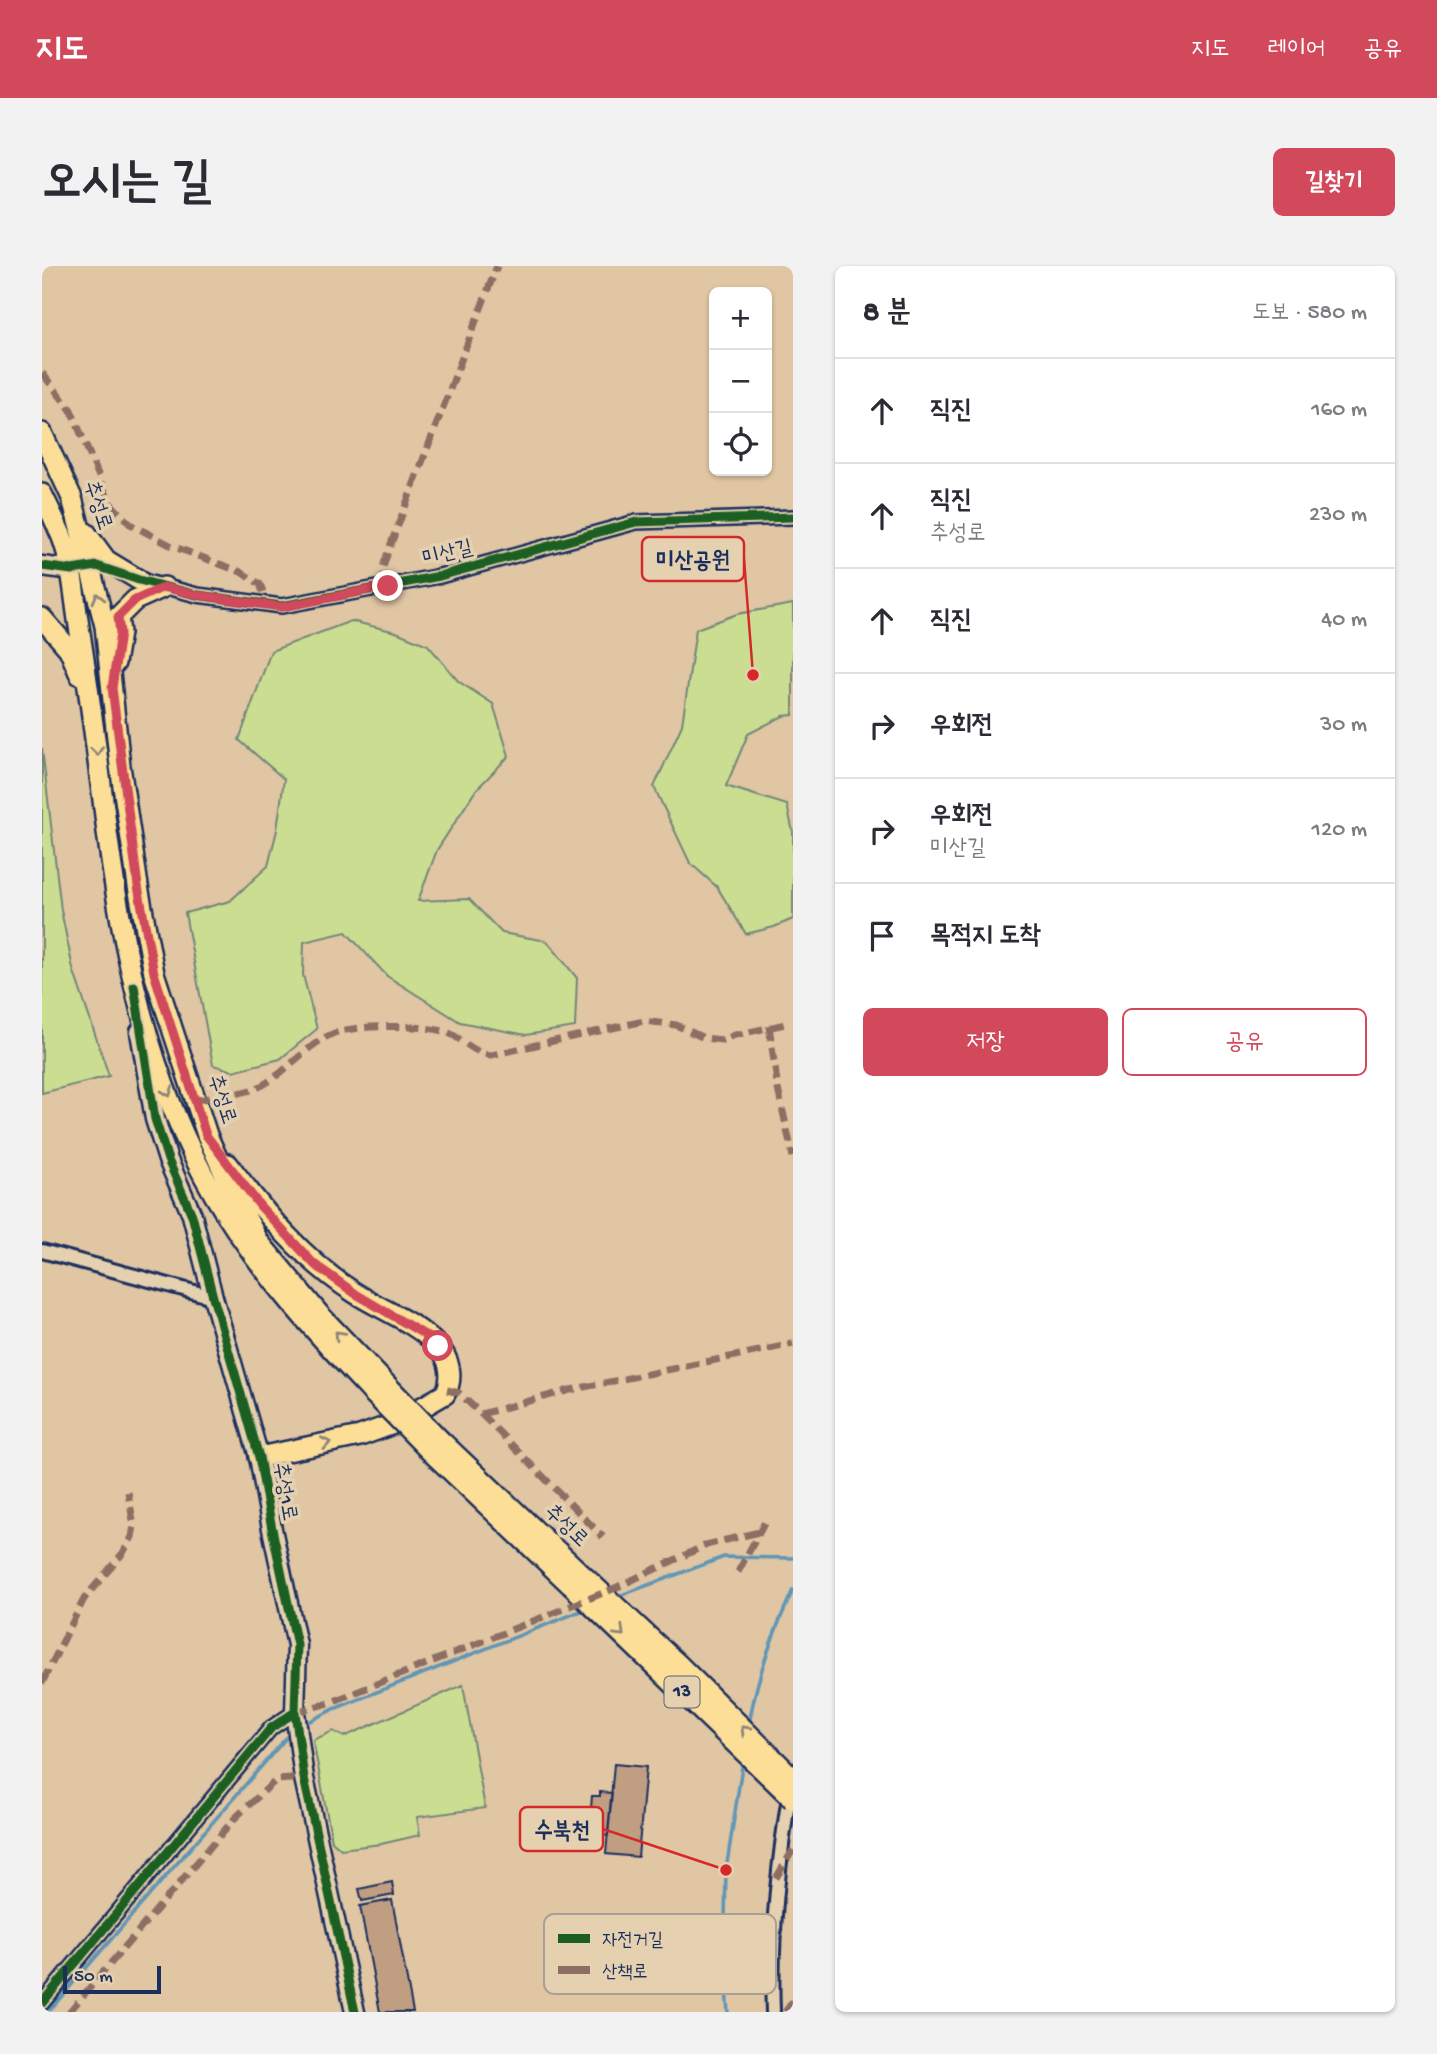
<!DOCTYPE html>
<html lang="ko">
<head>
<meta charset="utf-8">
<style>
  body { margin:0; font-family:"Gochi Hand","Poor Story",sans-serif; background:#f2f2f3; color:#2b2b33 }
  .controls { position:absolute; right:21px; top:21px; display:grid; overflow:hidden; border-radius:10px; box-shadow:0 2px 5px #0004 }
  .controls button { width:63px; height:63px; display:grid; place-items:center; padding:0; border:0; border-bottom:2px solid #e1e1e2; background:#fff; color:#2b2b33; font:35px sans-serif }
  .scale { position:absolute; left:21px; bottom:18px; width:98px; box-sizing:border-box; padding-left:7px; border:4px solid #1b2f5e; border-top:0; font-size:19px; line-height:24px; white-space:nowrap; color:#1b2f5e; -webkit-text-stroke:5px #e5d1af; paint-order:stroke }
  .stop { position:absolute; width:21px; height:21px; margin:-16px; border:5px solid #d1495b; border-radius:50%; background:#fff }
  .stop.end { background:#d1495b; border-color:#fff; box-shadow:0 2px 7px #0008 }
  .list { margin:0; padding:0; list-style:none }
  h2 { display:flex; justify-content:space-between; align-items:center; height:91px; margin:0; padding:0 28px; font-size:30px }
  h2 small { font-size:23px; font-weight:400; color:#7c7c81 }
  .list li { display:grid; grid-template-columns:46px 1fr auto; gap:21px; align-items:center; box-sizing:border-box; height:105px; padding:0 28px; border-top:2px solid #e1e1e2 }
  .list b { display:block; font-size:26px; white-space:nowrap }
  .list p { margin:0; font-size:23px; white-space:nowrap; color:#7c7c81 }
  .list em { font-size:23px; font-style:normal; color:#7c7c81 }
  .actions { display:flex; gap:14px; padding:21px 28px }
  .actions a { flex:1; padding:16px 0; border:2px solid #d1495b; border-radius:10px; text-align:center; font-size:24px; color:#d1495b }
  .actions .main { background:#d1495b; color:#fff }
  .icon { flex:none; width:38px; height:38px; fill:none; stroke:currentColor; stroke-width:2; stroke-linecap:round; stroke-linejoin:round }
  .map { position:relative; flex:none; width:751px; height:1746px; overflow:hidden; border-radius:10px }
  header { display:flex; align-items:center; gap:42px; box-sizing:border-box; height:98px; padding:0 35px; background:#d1495b; color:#fff }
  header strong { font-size:33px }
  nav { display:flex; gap:38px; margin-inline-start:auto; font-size:24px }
  .intro { display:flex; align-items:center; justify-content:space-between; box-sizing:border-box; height:168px; padding:0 42px }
  h1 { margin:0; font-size:49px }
  .button { padding:18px 32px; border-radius:10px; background:#d1495b; color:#fff; font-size:24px; font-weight:700 }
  main { display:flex; gap:42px; padding:0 42px }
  aside { flex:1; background:#fff; border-radius:10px; box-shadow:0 2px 5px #0004 }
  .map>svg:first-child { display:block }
  .green { fill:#cbdd91; stroke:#738678; stroke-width:2 }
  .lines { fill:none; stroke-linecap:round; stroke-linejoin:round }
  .stream { stroke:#6196b6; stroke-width:3.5 }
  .building { fill:#c09e82; stroke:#1b2f5e; stroke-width:2 }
  .street-casing { stroke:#1b2f5e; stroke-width:18 }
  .secondary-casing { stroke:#1b2f5e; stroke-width:23 }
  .primary-casing { stroke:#1b2f5e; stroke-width:24 }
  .street { stroke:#e5d1af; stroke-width:12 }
  .secondary { stroke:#e5d1af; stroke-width:18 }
  .primary { stroke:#fcde96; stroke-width:19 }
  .primary-bridge-casing { stroke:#1b2f5e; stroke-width:24; stroke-linecap:butt }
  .primary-bridge { stroke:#fcde96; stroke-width:19 }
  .quiet { stroke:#8d6e63; stroke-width:7; stroke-dasharray:14 7; stroke-linecap:butt }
  .cycleway-casing { stroke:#e5d1af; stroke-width:13 }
  .cycleway { stroke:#1b5e20; stroke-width:9 }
  .oneway { stroke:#8c867a }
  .route { stroke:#d1495b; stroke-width:9 }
  .labels { text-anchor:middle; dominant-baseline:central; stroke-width:7; stroke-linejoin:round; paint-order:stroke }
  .shield { fill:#e5d1af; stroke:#586076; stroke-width:2 }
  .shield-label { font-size:19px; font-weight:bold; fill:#1b2f5e }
  .street-label { font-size:21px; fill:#1b2f5e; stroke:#e5d1af }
  .key { fill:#e5d1af; stroke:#a8a097; stroke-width:2 }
  .key-label { font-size:19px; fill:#1b2f5e }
  .leader { fill:none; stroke:#d62828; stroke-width:2.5 }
  .callout-dot { fill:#d62828; stroke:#e5d1af; stroke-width:2.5 }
  .callout { fill:#e5d1af; stroke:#d62828; stroke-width:2.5 }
  .callout-label { font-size:23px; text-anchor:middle; font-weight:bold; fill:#1b2f5e }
</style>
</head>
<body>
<header>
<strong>지도</strong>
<nav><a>지도</a><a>레이어</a><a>공유</a></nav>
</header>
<div class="intro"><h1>오시는 길</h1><a class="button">길찾기</a></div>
<main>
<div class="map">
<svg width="751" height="1746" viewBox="0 0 751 1746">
  <rect width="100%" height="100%" fill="#e0c6a3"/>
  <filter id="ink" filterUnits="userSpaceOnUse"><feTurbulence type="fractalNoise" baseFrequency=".0143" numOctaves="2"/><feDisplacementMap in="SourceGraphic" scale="14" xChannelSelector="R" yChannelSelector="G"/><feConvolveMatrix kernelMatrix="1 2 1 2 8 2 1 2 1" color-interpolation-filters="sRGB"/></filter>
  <g filter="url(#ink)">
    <path class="green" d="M 751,338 L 751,449 L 741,450 L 706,468 L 684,520 L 745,539 L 751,566 L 751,653 L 732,661 L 704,668 L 675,621 L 648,597 L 612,521 L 640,459 L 654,363 L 695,348 Z
      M 309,355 L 354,366 L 386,379 L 416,415 L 451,438 L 467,490 L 434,524 L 395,584 L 376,635 L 427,633 L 460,667 L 505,675 L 535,712 L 533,761 L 484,769 L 418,756 L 345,710 L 304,666 L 262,676 L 261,709 L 275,763 L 238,793 L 191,805 L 171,799 L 143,647 L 188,635 L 226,600 L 235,564 L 242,513 L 197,474 L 229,385 Z
      M 0,482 L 19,644 L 31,703 L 67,810 L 0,827 Z
      M 421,1419 L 443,1542 L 375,1551 L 378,1569 L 339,1578 L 299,1583 L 290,1575 L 271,1474 L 291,1465 L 302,1471 Z"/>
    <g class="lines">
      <path class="stream" d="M 574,1331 L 682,1291 L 751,1292
        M 260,1459 L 292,1443 L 544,1343
        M 707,1459 C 714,1412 731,1367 751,1324
        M 6,1746 L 250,1465
        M 686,1746 L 682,1705 L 684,1604 L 701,1494"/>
    </g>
    <path class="building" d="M 572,1498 L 604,1501 L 596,1591 L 564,1588 Z
      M 558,1526 L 570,1527 L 566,1570 L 547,1568 L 550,1530 L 558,1530 Z
      M 350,1616 L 352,1629 L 320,1635 L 317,1623 Z
      M 350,1634 L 371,1746 L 338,1746 L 318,1640 Z"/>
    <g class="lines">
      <g class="street-casing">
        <path id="street" d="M 90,312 L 155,329 L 240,340 L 398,310 L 594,256 L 751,251
          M 0,985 L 171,1031
          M 0,1737 L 229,1462 L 253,1446
          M 731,1746 C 728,1671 736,1598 748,1524"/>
      </g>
      <g class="secondary-casing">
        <path id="secondary" d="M 0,300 L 30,304
          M 98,766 L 113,853 L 126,894 L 150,949 L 171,1031 L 217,1191 L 230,1263 L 255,1379 L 253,1446 L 262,1512 L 313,1746"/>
      </g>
      <g class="primary-casing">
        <path id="primary" d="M 0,167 L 30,232 L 63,360 L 78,500 L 96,620 L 112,707 L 165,869 L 190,925 L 217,976 L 277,1048 L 344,1118
          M 0,228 C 7,242 14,257 20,271 C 30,298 32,326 36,354 C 46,417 54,479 62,542 C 78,675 105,813 173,930 C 215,1002 271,1064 328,1124
          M 44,267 L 64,294 L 97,314
          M 0,352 L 27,383 L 38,409
          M 73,397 L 78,367 L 76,351 L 93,334 L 122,321
          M 186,898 C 223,947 261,994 313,1027 C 340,1044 373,1056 395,1079 C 408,1092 412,1112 403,1128 L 351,1158 L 318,1170 L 217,1191
          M 399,1175 L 535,1304
          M 385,1182 L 529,1319"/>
      </g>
      <use href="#street" class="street"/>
      <use href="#secondary" class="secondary"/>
      <use href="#primary" class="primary"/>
      <g class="primary-bridge-casing">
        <path id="primary-bridge" d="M 344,1118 L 399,1175
          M 328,1124 L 385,1182
          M 535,1304 L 638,1400 L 751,1512
          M 529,1319 L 751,1533"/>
      </g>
      <use href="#primary-bridge" class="primary-bridge"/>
      <path class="quiet" d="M 0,107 L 29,144 L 68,237 L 88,258 L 130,280 L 199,306 L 218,318 L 226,339
        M 346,320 L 340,304 L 347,283 L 455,0
        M 727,760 L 736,823 L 751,891
        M 154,834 C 173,831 204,828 221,819 C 247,804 267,776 295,766 C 317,759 386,758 407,767 C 422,774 431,787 449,789 L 602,755 L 634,759 L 662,772 L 680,774 L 693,769 L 748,757
        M 405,1124 L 417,1127 L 439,1148 L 561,1271
        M 439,1148 L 528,1124 L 751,1078
        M 696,1306 L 724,1254
        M 0,1417 L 42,1333 L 81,1287 L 90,1271 L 92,1260 L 86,1226
        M 253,1446 L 287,1437 L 571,1323 L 664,1279 L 717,1266
        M 734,1612 L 751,1584
        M 27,1746 L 193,1552 L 234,1514 L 262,1512
        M 743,1746 L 751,1735"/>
      <g class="cycleway-casing">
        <path id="cycleway" d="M 0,300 L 30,304 L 55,300 L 97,314 L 155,329 L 240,340 L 398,310 L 594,256 L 751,251
          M 92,720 L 113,853 L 126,894 L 150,949 L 171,1031 L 217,1191 L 230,1263 L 255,1379 L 253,1446 L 262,1512 L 313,1746
          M 0,1737 L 229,1462 L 253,1446"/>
      </g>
      <use href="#cycleway" class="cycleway"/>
    </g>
    <defs><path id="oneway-chevron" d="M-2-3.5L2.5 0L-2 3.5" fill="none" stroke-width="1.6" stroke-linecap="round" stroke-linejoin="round" transform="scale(1.75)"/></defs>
    <g class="oneway">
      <use href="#oneway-chevron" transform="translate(56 332) rotate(-104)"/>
      <use href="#oneway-chevron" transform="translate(55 485) rotate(83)"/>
      <use href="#oneway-chevron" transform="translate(126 826) rotate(69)"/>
      <use href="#oneway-chevron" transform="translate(297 1069) rotate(-134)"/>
      <use href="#oneway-chevron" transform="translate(284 1177) rotate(-12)"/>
      <use href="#oneway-chevron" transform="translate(578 1366) rotate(44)"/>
      <use href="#oneway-chevron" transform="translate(703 1464) rotate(-135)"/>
    </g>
  </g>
  <g class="lines" filter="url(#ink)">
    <path class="route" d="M 346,320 L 240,341 L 155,329 L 122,321 L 93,334 L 76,351 L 78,367 L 70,422 L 96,620 L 112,707 L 164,869 L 218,940 L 272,998 L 314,1028 L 383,1069 L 396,1080"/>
  </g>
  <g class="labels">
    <rect class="shield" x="622.5" y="1410.5" width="35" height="31" rx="5"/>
    <g class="shield-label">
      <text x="640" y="1426">13</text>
    </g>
    <g class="street-label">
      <text transform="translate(54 240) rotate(72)">추성로</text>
      <text transform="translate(406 289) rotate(-14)">미산길</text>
      <text transform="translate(178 834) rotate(72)">추성로</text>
      <text transform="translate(241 1226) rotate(80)">추성1로</text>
      <text transform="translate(523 1261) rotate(44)">추성로</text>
    </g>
  </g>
  <rect x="502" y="1648" width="232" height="80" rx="10" class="key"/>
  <rect x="516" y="1668" width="32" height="9" fill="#1b5e20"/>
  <rect x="516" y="1700" width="32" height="8" fill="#8d6e63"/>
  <g class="key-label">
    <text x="560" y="1679">자전거길</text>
    <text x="560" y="1711">산책로</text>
  </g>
  <path class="leader" d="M711 409L702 293M684 1604L561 1563"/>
  <g class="callout-dot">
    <circle cx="711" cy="409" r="7"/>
    <circle cx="684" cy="1604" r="7"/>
  </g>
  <g class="callout">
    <rect x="600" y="271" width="102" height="44" rx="7"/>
    <rect x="478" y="1541" width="83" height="44" rx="7"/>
  </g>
  <g class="callout-label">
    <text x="651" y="301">미산공원</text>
    <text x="520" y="1571">수북천</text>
  </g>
</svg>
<div class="controls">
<button>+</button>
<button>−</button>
<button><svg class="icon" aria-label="locate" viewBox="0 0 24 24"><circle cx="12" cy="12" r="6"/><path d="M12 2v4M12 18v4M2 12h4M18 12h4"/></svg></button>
</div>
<div class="scale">50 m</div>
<div class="stop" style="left:396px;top:1080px"></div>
<div class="stop end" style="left:346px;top:320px"></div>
</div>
<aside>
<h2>8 분<small>도보 · 580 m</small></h2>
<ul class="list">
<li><svg class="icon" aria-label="ahead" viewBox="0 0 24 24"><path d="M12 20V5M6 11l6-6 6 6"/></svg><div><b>직진</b></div><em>160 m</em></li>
<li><svg class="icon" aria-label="ahead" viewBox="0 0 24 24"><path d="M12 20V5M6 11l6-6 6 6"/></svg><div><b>직진</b><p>추성로</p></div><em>230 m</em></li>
<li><svg class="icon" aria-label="ahead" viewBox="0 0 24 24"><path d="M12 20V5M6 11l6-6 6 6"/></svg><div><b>직진</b></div><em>40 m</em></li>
<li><svg class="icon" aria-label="right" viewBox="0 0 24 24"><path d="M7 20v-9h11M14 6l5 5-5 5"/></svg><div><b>우회전</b></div><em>30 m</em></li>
<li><svg class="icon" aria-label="right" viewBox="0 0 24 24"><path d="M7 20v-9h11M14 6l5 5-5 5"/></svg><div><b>우회전</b><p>미산길</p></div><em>120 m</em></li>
<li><svg class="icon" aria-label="arrive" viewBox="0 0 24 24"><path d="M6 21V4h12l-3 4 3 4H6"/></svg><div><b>목적지 도착</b></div></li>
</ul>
<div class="actions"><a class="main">저장</a><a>공유</a></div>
</aside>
</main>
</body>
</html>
